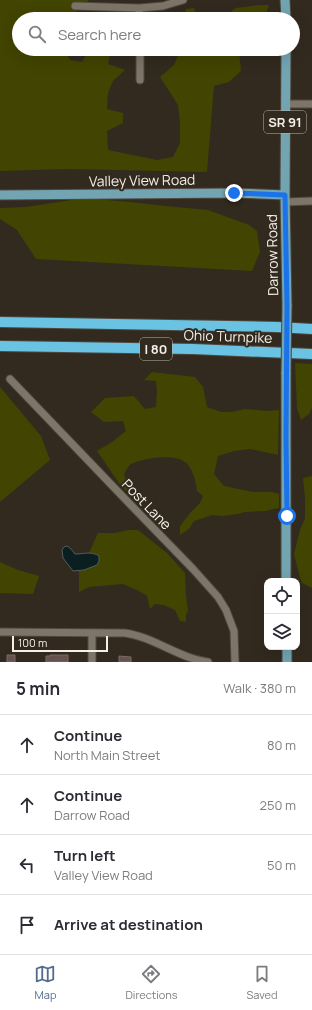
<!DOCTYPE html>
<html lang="en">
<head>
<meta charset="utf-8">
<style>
  body { margin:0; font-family:Manrope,sans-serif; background:#f2f2f3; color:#2b2b33 }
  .controls { position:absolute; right:12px; bottom:12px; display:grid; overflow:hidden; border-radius:8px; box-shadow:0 4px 16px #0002 }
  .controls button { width:36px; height:36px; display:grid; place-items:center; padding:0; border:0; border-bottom:1px solid #e1e1e2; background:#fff; color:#2b2b33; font:20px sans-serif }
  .scale { position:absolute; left:12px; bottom:10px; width:96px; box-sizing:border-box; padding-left:4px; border:2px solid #f5f0e9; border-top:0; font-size:11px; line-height:14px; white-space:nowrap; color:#f5f0e9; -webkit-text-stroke:3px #322a1f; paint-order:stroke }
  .stop { position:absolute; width:12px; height:12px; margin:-9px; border:3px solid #1a73e8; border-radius:50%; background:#fff }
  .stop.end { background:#1a73e8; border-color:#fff; box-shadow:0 1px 4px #0008 }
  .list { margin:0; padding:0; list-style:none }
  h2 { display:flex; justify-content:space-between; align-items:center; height:52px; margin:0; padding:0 16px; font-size:17px }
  h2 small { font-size:13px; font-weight:400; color:#7c7c81 }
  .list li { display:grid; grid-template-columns:26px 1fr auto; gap:12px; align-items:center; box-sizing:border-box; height:60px; padding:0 16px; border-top:1px solid #e1e1e2 }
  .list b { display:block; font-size:15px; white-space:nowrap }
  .list p { margin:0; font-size:13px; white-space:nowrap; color:#7c7c81 }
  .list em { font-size:13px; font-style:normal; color:#7c7c81 }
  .icon { flex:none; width:22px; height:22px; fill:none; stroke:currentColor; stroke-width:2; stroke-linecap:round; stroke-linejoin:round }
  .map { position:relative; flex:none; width:312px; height:662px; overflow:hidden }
  .search { position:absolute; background:#fff; box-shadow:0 4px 16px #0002; left:12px; right:12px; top:12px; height:44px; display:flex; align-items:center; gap:10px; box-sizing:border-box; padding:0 14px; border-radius:22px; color:#7c7c81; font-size:15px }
  .sheet { height:292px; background:#fff }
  nav { display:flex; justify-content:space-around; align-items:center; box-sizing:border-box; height:56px; border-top:1px solid #e1e1e2; background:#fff; font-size:11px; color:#7c7c81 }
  nav a { display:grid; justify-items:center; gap:2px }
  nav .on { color:#536c8d }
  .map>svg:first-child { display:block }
  .green { fill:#424401 }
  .water { fill:#0b1f21; stroke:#515e5d }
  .building { fill:#645351; stroke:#7b6a67 }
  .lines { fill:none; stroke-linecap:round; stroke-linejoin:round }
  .minor-casing { stroke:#4f483f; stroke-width:9 }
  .major-casing { stroke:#4f483f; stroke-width:11 }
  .highway-casing { stroke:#4f483f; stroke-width:12 }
  .minor { stroke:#7e7569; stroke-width:7 }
  .major { stroke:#72a4b2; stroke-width:9 }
  .highway { stroke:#6ac3e2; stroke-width:10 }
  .major-bridge-casing { stroke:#4f483f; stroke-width:11; stroke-linecap:butt }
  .major-bridge { stroke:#72a4b2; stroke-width:9 }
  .route { stroke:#1a73e8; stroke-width:5 }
  .labels { text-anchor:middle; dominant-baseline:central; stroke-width:4; stroke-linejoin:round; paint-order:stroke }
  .shield { fill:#322a1f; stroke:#bab5ac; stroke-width:1 }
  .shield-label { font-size:13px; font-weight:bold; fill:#f5f0e9 }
  .street-label { font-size:14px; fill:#f5f0e9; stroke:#322a1f }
</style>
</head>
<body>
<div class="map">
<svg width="312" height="662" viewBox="0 0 312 662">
  <rect width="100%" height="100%" fill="#322a1f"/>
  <path class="green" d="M 0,0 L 89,0 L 67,19 L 19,19 L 19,49 L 65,49 L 70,60 L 82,62 L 89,50 L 90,49 L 115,49 L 111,51 L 108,64 L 125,70 L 113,81 L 108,93 L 107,109 L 123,113 L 123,123 L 107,131 L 108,150 L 157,160 L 173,157 L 180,143 L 180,122 L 178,105 L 160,77 L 174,65 L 181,49 L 239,49 L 241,71 L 229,82 L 214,86 L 207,172 L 68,169 L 0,171 Z
    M 259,5 L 269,5 L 264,19 L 221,19 L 236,8 Z
    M 194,8 L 197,19 L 185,19 L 186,9 Z
    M 84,198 L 130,202 L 166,206 L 208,210 L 249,225 L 257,231 L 260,252 L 252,271 L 36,259 L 17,230 L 0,219 L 0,208 L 26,207 Z
    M 295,363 L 312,364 L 312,408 L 309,414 L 301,420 L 297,408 Z
    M 152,372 L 195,377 L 203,387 L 207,407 L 221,412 L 231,412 L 245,409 L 268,411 L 279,410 L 278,455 L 250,449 L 234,451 L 218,456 L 214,474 L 224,486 L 253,492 L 272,492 L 279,494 L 279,508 L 265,511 L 245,512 L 238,514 L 223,516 L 212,515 L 194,521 L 189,529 L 180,535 L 180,526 L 190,513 L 200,503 L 203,496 L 197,491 C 196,482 194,473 188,465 C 179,452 143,458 131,464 C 128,466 126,471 124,474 L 128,486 L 127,491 L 121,486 L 97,451 L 112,442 L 126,431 L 123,421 L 104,422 L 91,412 L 105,398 L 134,396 L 145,409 L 156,407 L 157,392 L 156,381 L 144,380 Z
    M 0,387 L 41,436 L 50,460 L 0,502 Z
    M 312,476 L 312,588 L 302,583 L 300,578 L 294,554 L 300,530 L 305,518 L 305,498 L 303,478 Z
    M 128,530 L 138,530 L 167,553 L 185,573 L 186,595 L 188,611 L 186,614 L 186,622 L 180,621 L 175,610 L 163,605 L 155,604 L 150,609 L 147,596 L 139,591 L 123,584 L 89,587 L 79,592 L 79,571 L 84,570 L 96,554 L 89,553 L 98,533 L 115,533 Z
    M 0,562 L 18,570 L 39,576 L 33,594 L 0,593 Z"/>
  <path class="water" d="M 67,546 L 71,549 L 75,554 C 83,554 92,551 99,556 L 99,561 L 97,565 L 84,570 L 73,571 L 63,558 L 62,550 L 64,547 Z"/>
  <path class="building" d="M 7,655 L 15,655 L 15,662 L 7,662 Z
    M 50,655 L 68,655 L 68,662 L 46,662 L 46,656 L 50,656 Z
    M 119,656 L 131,657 L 131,662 L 119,662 Z"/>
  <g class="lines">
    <g class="minor-casing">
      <path id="minor" d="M 75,6 L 139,8 L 163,6 L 183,0
        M 139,8 L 139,19
        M 140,49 L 140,80
        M 286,104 L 312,104
        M 285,202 L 312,201
        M 10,379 L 126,500 L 193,569 L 218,597 L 226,610 L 234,631 L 235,662
        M 0,632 L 125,633 C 154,637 178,658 208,662
        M 92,662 L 92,633"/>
    </g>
    <g class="major-casing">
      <path id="major" d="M 285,0 L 286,19
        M 286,49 L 285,195 L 287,306
        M 0,195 L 234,193 L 285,195
        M 286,373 L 286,581
        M 287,647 L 287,662"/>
    </g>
    <g class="highway-casing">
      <path id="highway" d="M 0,322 L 277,327 L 312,329
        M 0,346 L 193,349 L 312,354"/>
    </g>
    <use href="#minor" class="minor"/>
    <use href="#major" class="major"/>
    <use href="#highway" class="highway"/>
    <g class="major-bridge-casing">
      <path id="major-bridge" d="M 286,373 L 287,306"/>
    </g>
    <use href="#major-bridge" class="major-bridge"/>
  </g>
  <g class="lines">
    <path class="route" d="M 234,193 L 285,195 L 287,306 L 286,437 L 287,516"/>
  </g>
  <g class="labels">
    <g class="shield">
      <rect x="264" y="111" width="42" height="22" rx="3"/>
      <rect x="140" y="338" width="32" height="22" rx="3"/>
    </g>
    <g class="shield-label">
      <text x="285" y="122">SR 91</text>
      <text x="156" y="349">I 80</text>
    </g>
    <g class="street-label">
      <text transform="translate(142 180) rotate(-1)">Valley View Road</text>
      <text transform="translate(272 255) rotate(-91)">Darrow Road</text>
      <text transform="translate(228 336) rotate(2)">Ohio Turnpike</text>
      <text transform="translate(147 504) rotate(46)">Post Lane</text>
    </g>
  </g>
</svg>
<div class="controls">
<button><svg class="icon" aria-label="locate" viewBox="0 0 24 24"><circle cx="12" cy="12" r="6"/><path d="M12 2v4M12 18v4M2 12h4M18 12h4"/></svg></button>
<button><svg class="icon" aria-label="layers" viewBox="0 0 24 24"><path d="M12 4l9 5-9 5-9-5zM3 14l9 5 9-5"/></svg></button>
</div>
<div class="scale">100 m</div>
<div class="stop" style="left:287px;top:516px"></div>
<div class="stop end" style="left:234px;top:193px"></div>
<div class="search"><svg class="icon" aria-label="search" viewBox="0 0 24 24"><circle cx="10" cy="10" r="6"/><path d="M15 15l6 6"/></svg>Search here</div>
</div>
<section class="sheet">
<h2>5 min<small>Walk · 380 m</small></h2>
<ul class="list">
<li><svg class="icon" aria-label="ahead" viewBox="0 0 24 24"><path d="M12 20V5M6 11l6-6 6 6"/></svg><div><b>Continue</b><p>North Main Street</p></div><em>80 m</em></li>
<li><svg class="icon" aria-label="ahead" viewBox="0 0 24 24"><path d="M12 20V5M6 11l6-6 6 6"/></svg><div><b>Continue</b><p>Darrow Road</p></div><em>250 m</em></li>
<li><svg class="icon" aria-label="left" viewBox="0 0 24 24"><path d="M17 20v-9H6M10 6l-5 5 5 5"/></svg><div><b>Turn left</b><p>Valley View Road</p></div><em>50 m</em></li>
<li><svg class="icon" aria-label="arrive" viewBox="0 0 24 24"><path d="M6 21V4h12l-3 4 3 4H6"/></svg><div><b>Arrive at destination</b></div></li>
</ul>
</section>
<nav>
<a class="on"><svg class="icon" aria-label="map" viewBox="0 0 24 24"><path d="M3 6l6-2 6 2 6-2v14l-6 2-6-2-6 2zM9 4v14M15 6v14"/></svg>Map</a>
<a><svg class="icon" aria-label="directions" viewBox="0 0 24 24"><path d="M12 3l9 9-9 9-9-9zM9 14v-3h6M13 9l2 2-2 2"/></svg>Directions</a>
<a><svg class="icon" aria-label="saved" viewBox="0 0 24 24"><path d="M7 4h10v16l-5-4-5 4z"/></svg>Saved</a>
</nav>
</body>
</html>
